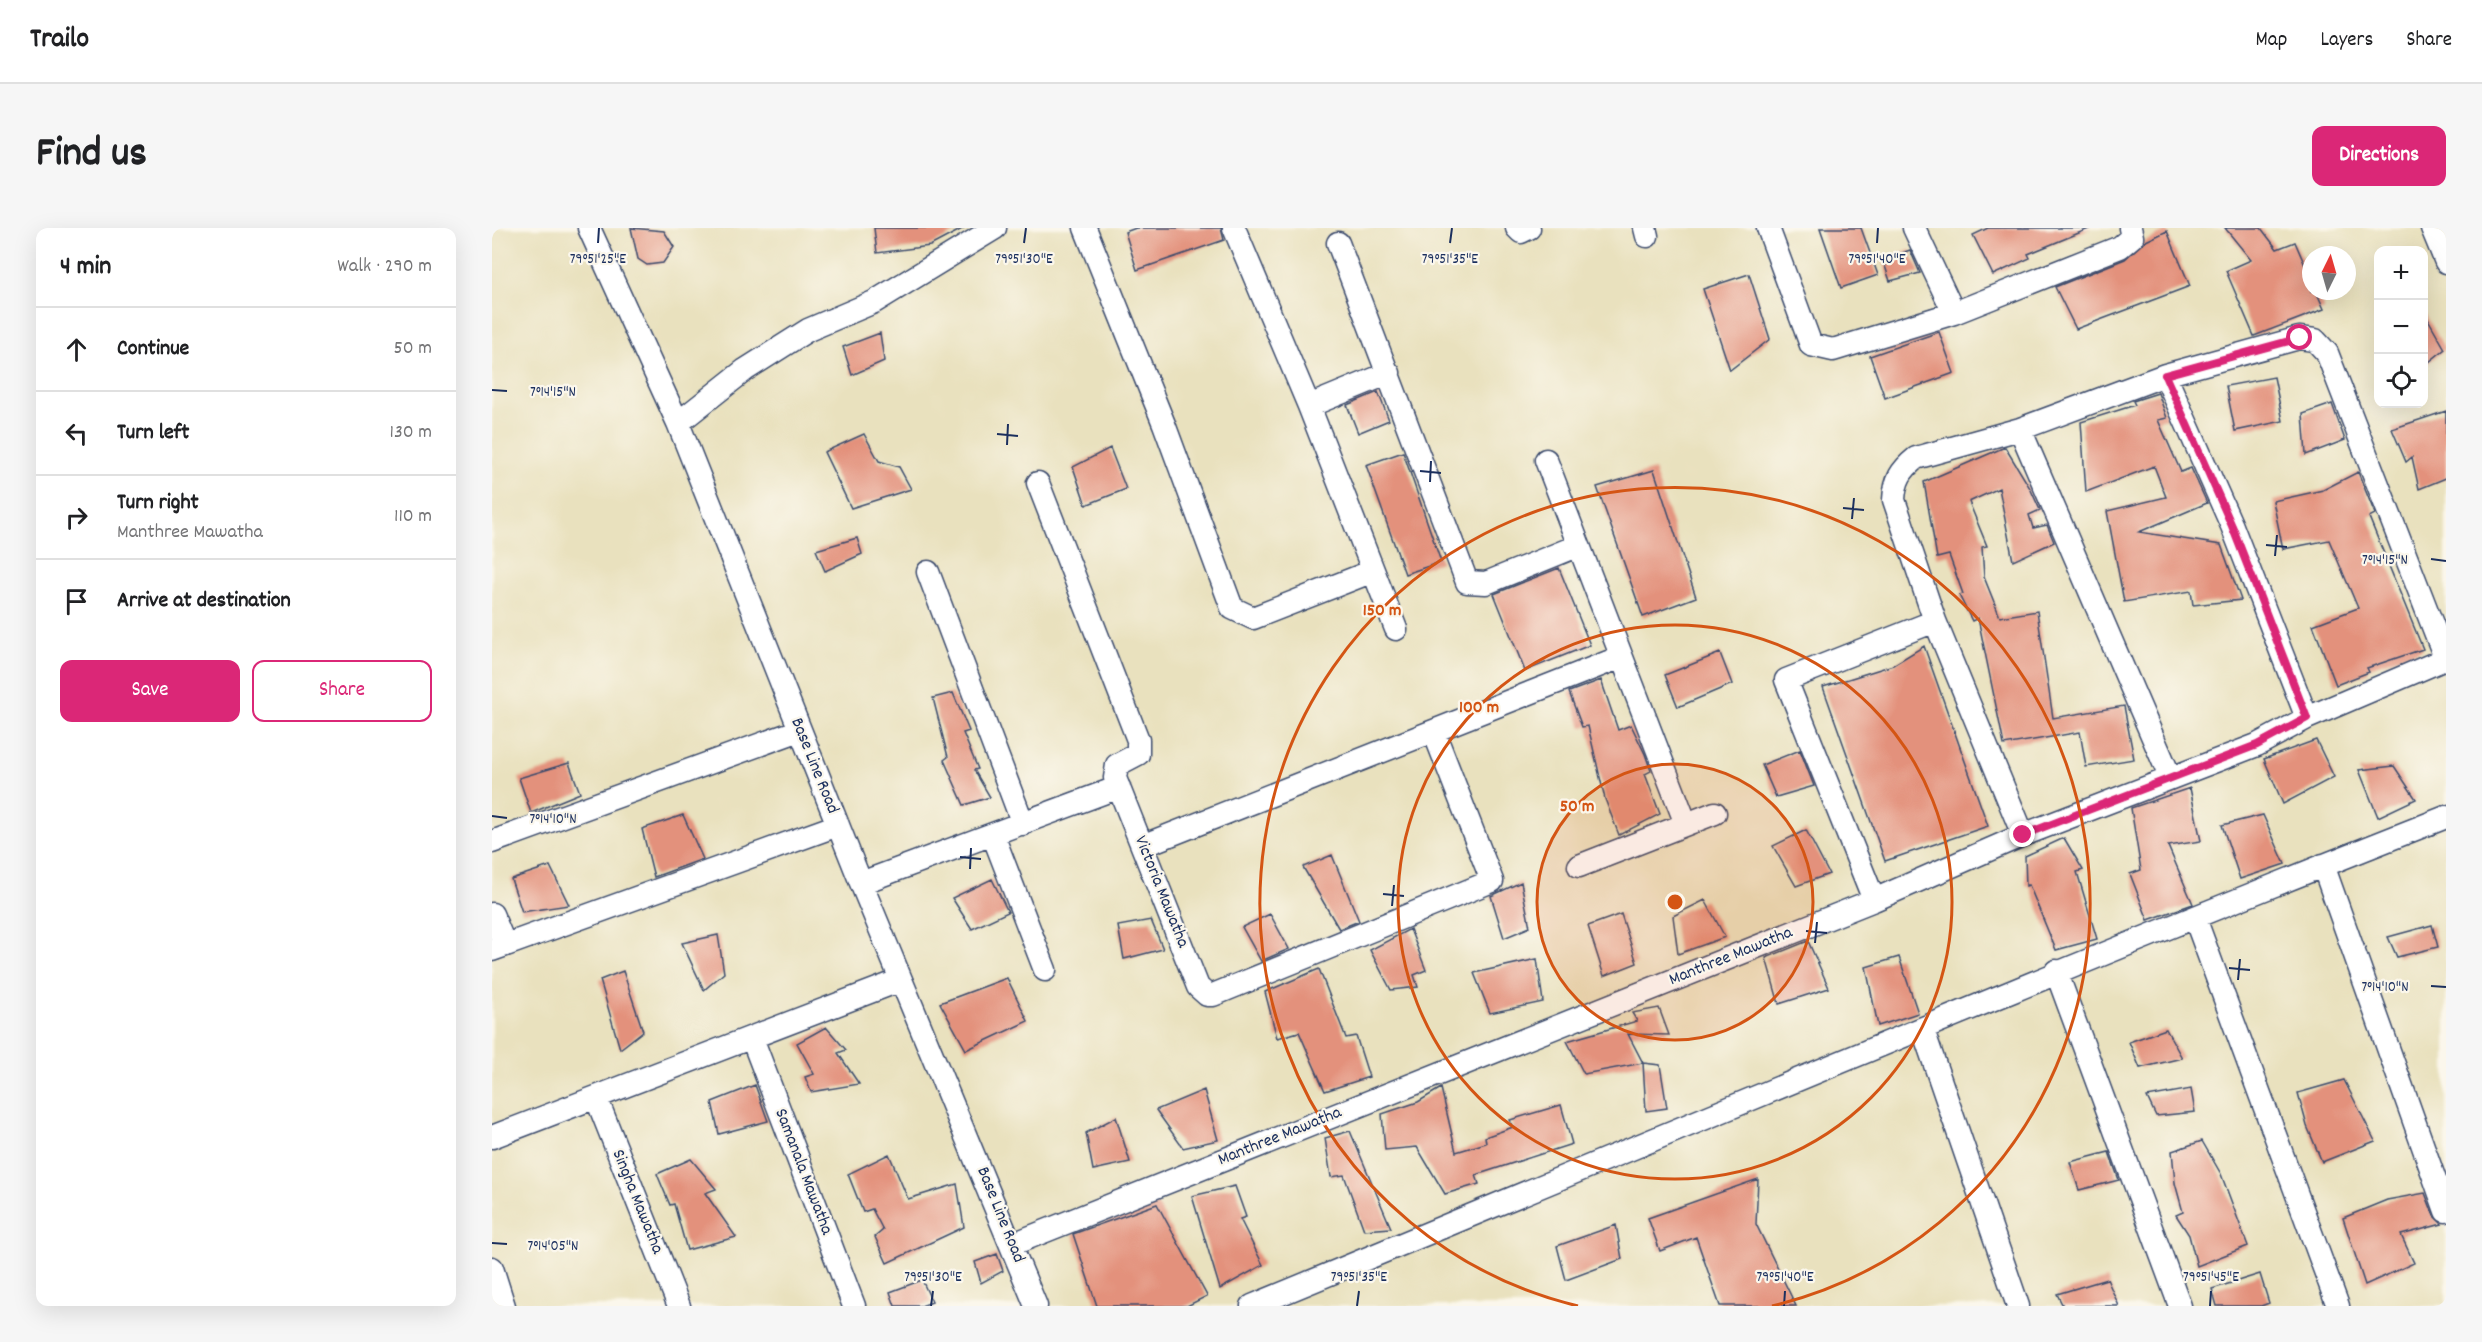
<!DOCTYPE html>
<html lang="en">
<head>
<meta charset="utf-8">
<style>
  body { margin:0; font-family:Dekko,sans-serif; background:#f6f6f6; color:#202124 }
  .controls { position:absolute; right:18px; top:18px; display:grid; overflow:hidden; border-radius:12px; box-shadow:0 6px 24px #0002 }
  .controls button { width:54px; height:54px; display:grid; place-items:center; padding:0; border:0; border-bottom:2px solid #e0e0e0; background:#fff; color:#202124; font:30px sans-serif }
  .compass { position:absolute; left:1810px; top:18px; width:54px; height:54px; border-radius:50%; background:#fff; box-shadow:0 6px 24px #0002; rotate:5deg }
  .stop { position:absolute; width:18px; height:18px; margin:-14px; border:4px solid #db2777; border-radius:50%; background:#fff }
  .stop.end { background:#db2777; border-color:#fff; box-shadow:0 2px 6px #0008 }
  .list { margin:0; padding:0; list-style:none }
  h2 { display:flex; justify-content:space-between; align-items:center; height:78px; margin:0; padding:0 24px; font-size:26px }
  h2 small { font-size:20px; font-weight:400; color:#757577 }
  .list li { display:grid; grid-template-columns:39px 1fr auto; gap:18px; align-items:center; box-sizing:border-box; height:84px; padding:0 24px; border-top:2px solid #e0e0e0 }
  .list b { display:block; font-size:22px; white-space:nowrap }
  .list p { margin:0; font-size:20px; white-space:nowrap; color:#757577 }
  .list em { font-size:20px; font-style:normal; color:#757577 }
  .actions { display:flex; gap:12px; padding:18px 24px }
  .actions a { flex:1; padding:14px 0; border:2px solid #db2777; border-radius:12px; text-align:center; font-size:21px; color:#db2777 }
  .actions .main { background:#db2777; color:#fff }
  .icon { flex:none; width:33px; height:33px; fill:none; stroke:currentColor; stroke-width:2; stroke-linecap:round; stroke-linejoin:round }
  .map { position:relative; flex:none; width:1954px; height:1078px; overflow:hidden; border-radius:12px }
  header { display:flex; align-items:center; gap:36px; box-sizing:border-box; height:84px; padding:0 30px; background:#fff; border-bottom:2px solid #e0e0e0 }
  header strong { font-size:28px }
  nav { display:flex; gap:33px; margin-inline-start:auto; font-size:21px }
  .intro { display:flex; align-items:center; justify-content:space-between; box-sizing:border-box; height:144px; padding:0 36px }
  h1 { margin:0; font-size:42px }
  .button { padding:15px 27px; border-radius:12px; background:#db2777; color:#fff; font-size:21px; font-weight:700 }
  main { display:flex; gap:36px; padding:0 36px }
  aside { flex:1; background:#fff; border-radius:12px; box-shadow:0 6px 24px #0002 }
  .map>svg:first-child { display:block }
  .building { fill:#e3917c }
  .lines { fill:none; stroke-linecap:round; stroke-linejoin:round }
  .minor-casing { stroke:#3a4a6c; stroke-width:25 }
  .minor { stroke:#fff; stroke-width:22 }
  .route { stroke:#db2777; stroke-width:8 }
  .ticks { fill:none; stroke:#1b2f5e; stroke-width:2 }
  .ring { fill:none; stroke:#d45514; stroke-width:3 }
  .labels { text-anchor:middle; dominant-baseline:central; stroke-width:4.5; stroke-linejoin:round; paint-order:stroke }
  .street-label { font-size:18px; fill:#1b2f5e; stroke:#fbf7ec }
  .ticks-label { font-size:15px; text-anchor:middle; fill:#1b2f5e; stroke:#fbf7ec; stroke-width:4.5; stroke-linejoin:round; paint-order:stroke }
  .centre { fill:#d45514; stroke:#fbf7ec; stroke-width:3 }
  .ring-label { font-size:18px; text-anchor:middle; font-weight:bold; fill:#d45514; stroke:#fbf7ec; stroke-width:4.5; stroke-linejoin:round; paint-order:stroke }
</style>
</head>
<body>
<header>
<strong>Trailo</strong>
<nav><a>Map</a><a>Layers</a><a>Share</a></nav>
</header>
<div class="intro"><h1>Find us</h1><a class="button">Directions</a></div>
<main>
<aside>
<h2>4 min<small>Walk · 290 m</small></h2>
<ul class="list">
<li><svg class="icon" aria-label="ahead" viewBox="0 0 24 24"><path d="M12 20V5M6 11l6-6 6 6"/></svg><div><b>Continue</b></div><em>50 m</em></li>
<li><svg class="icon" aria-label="left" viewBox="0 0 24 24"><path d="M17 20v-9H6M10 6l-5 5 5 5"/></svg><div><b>Turn left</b></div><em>130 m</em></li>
<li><svg class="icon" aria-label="right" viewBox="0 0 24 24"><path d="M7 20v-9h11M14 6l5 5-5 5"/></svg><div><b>Turn right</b><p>Manthree Mawatha</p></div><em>110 m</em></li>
<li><svg class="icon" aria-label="arrive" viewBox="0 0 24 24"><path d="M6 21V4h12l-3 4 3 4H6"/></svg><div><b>Arrive at destination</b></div></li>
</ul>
<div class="actions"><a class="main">Save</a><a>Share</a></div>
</aside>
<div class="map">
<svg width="1954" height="1078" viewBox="0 0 1954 1078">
  <rect width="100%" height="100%" fill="#fbf7ec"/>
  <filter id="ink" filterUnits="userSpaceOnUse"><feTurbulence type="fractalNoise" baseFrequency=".0167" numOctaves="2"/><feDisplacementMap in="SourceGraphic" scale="12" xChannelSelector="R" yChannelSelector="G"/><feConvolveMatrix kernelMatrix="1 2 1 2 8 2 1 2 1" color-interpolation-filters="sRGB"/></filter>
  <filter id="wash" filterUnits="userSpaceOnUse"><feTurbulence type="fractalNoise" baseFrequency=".008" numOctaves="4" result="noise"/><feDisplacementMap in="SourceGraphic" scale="24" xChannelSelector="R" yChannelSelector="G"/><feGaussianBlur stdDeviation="1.35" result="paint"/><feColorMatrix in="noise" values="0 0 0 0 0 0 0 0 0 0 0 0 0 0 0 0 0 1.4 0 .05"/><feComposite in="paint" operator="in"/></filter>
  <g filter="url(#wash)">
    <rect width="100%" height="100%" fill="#e9e1be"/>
    <g id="blocks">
      <path class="building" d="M 139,0 L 172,3 L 182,19 L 171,35 L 155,37 L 146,31 Z
        M 382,0 L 472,0 L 438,18 L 385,25 Z
        M 644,0 L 729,0 L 732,12 L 645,42 L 633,4 Z
        M 1328,0 L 1369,0 L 1386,47 L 1349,60 Z
        M 1496,0 L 1599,0 L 1536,26 L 1538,30 L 1501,47 L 1481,7 Z
        M 1733,0 L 1769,0 L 1785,21 L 1803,14 L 1819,51 L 1819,63 L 1824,63 L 1832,81 L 1762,108 L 1734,43 L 1759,32 Z
        M 1675,3 L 1698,58 L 1584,101 L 1563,59 L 1633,31 L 1652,14 Z
        M 1418,22 L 1428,45 L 1398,53 L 1391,32 Z
        M 1257,46 L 1278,111 L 1238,142 L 1211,61 Z
        M 1932,84 L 1953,121 L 1932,138 Z
        M 1447,104 L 1462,145 L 1393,170 L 1378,128 Z
        M 388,105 L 392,133 L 360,147 L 351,119 Z
        M 1782,149 L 1791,193 L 1743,203 L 1734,158 Z
        M 886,164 L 897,192 L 866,205 L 855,177 Z
        M 1666,165 L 1675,190 L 1666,192 L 1689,244 L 1699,240 L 1715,275 L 1647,304 L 1729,317 L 1749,372 L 1701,377 L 1699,363 L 1632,374 L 1615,283 L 1674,269 L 1662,238 L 1594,264 L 1589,194 L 1643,177 L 1641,173 Z
        M 1840,176 L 1853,212 L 1814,227 L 1811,186 Z
        M 1954,183 L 1954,250 L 1927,261 L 1920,229 L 1914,234 L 1900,201 Z
        M 372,206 L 387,233 L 407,239 L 419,261 L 359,280 L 332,224 Z
        M 1513,219 L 1538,260 L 1548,282 L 1537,287 L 1541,300 L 1555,297 L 1562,314 L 1521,333 L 1507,260 L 1477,274 L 1495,318 L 1490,319 L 1492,349 L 1508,389 L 1545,383 L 1561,490 L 1632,478 L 1642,531 L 1594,539 L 1588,504 L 1512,517 L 1486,390 L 1480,393 L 1467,367 L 1471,366 L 1457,327 L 1445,330 L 1432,254 Z
        M 618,220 L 634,261 L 594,277 L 581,239 Z
        M 911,224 L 949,334 L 913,346 L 874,237 Z
        M 1162,242 L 1204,369 L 1151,389 L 1105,259 Z
        M 1866,244 L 1883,286 L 1877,289 L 1931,421 L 1875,440 L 1877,444 L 1844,457 L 1821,397 L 1866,380 L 1837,312 L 1791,321 L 1781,273 L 1831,262 Z
        M 365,310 L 370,326 L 333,343 L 324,322 Z
        M 1067,340 L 1098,417 L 1033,443 L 1002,366 Z
        M 1432,418 L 1496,598 L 1393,633 L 1331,459 L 1401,437 Z
        M 1228,425 L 1240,456 L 1186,479 L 1173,447 Z
        M 1109,452 L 1126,502 L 1139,497 L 1153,526 L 1159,543 L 1153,546 L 1168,586 L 1127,607 L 1113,571 L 1096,498 L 1090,499 L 1077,464 Z
        M 461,465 L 477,503 L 471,505 L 486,541 L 482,542 L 498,569 L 472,577 L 452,532 L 456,529 L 441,470 Z
        M 1824,512 L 1842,549 L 1791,576 L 1772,531 Z
        M 1308,522 L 1322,558 L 1284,569 L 1270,537 Z
        M 77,535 L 88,565 L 39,585 L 27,550 Z
        M 1902,538 L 1924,571 L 1886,589 L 1867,542 Z
        M 1698,560 L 1709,613 L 1676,618 L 1701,676 L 1656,692 L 1638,646 L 1649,642 L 1639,580 Z
        M 191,587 L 211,631 L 162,649 L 150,601 Z
        M 1771,587 L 1793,636 L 1748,651 L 1730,597 Z
        M 1314,602 L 1337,646 L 1304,658 L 1281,618 Z
        M 1572,610 L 1591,642 L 1585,644 L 1605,711 L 1564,722 L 1537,657 L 1534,658 L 1533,628 Z
        M 840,627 L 867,693 L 847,701 L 811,639 Z
        M 58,638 L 77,677 L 30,684 L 19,651 Z
        M 500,651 L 516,684 L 480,701 L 460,670 Z
        M 1029,654 L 1038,699 L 1012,710 L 999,668 Z
        M 1213,672 L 1233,709 L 1186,726 L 1181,688 Z
        M 778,686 L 797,721 L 769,733 L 750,699 Z
        M 1129,686 L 1145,735 L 1112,748 L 1096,698 Z
        M 659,692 L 671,721 L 632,731 L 626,698 Z
        M 1940,697 L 1946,719 L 1905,729 L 1896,709 Z
        M 918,701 L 934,742 L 922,747 L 926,759 L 899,762 L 878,722 Z
        M 226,707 L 232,745 L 212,762 L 190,715 Z
        M 1316,713 L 1337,760 L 1287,776 L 1274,730 Z
        M 1407,729 L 1426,785 L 1386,798 L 1374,739 Z
        M 1045,731 L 1051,774 L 998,785 L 982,745 Z
        M 827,741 L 854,810 L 864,808 L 877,849 L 833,863 L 807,804 L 785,810 L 773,764 Z
        M 131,743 L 151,803 L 128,821 L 108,752 Z
        M 515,750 L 536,793 L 474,822 L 448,775 Z
        M 1167,780 L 1177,807 L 1136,806 L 1151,835 L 1092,846 L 1075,813 L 1145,793 L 1140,785 Z
        M 334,799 L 354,822 L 346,825 L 367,856 L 319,864 L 313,849 L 322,846 L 305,815 Z
        M 1674,801 L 1690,830 L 1648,840 L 1637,814 Z
        M 1151,835 L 1168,837 L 1175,880 L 1154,883 Z
        M 1852,852 L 1883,913 L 1830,934 L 1815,898 L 1806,865 Z
        M 263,857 L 276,893 L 227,906 L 220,874 Z
        M 949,860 L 964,924 L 994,915 L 993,909 L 1021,899 L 1018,892 L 1069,877 L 1080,916 L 984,947 L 987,956 L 953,966 L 925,919 L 893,922 L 890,886 L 926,874 Z
        M 1699,861 L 1703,884 L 1664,888 L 1655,869 Z
        M 712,862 L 726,912 L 691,920 L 664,882 Z
        M 624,889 L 638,934 L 601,942 L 594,905 Z
        M 858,903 L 899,1000 L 872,1002 L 852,947 L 839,949 L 833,910 Z
        M 1710,913 L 1729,946 L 1756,1018 L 1705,1038 L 1697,1007 L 1684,987 L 1691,984 L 1683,955 L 1680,923 Z
        M 1617,924 L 1627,952 L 1587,962 L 1578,934 Z
        M 397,926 L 416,971 L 465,956 L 472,999 L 395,1035 L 383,1009 L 391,1002 L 380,981 L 371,984 L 356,946 Z
        M 199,931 L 224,961 L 213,965 L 244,1009 L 195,1022 L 182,976 L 178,977 L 165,946 Z
        M 1266,951 L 1264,996 L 1304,1078 L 1228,1078 L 1204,1009 L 1168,1023 L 1156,990 Z
        M 743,958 L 754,989 L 748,991 L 771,1037 L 728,1061 L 700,968 Z
        M 1933,965 L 1942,988 L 1950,996 L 1909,1007 L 1922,1035 L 1873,1057 L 1851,990 L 1895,972 Z
        M 665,976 L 715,1068 L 695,1078 L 605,1078 L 581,1006 Z
        M 1124,997 L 1130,1031 L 1074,1052 L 1065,1018 Z
        M 505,1026 L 511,1043 L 489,1055 L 483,1034 Z
        M 1768,1046 L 1777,1075 L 1769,1078 L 1725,1078 L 1720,1061 Z
        M 1615,1051 L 1627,1078 L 1571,1078 L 1565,1066 Z
        M 430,1052 L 440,1074 L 429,1078 L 403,1078 L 398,1064 Z"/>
    </g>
  </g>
  <g filter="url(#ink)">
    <use href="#blocks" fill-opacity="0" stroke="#3a4a6c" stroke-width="1.5"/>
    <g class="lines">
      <g class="minor-casing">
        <path id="minor" d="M 97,0 L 186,195 L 369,655 L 544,1078
          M 593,0 L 672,196 L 740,380 L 761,390 L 881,343
          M 742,0 L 817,178 L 904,401
          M 1025,0 L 1029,4 L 1037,0
          M 1153,0 L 1155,8
          M 1276,0 L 1319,117 L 1341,122 L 1462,85 L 1628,19 L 1640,9 L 1638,0
          M 1422,0 L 1462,85
          M 1940,0 L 1954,34
          M 846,15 L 975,354 L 994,355 L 1085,318
          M 1673,147 L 1740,298 L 1815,490
          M 817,178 L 897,145
          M 186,195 L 253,142 L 316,102 L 382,74 L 503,0
          M 1528,201 L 1678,549
          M 1054,232 L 1194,596
          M 546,255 L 646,512 L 646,526 L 625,537 L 623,550 L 706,759 L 715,767 L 721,767 L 1000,653 L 942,504
          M 436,344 L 531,596
          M 501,607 L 553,742
          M 1531,607 L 1443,393 L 1402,272 C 1403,252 1409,242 1424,230 L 1528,201 L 1673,147 L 1807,110 L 1823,112 L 1835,125 L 1954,432
          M 0,614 L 308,502
          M 650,618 L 1129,429
          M 1831,637 L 1954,983
          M 1087,638 L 1223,585
          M 369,655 L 627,559
          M 1382,672 L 1294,452 L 1443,393
          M 0,686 L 13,717
          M 1703,690 L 1846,1078
          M 0,722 L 346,597
          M 1564,743 L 1688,1078
          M 1431,802 L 1526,1078
          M 260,810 L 362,1078
          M 104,869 L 187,1078
          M 0,909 L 409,752
          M 521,1016 L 1382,672 L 1531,607 L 1765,517 L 1815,490 L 1953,431
          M 0,1040 L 12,1078
          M 760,1078 C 1158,914 1554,746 1954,589"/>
      </g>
      <use href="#minor" class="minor"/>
    </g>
  </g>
  <g class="lines" filter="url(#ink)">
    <path class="route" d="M 1531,607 L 1765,517 L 1815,490 L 1740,298 L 1673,147 L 1808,110"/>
  </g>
  <path class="ticks" d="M 106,15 L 107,0M 532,15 L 534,0M 958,15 L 960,0M 1385,15 L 1386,0M 0,162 L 15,163M 505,206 L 526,208M 515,217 L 516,196M 928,243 L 949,245M 938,254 L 939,233M 1351,280 L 1372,282M 1360,291 L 1362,270M 1774,317 L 1795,319M 1783,328 L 1785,307M 1939,331 L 1954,333M 0,588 L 15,590M 468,629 L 489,631M 478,641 L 479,620M 891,666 L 912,668M 900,678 L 902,657M 1314,703 L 1335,705M 1323,715 L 1325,694M 1737,740 L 1758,742M 1746,752 L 1748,731M 1939,758 L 1954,759M 0,1015 L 15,1016M 439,1078 L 441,1063M 865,1078 L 867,1063M 1292,1078 L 1293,1063M 1718,1078 L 1719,1063"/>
  <circle cx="1183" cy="674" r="138" fill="#d45514" fill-opacity=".12"/>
  <g class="ring">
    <circle cx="1183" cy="674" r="138"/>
    <circle cx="1183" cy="674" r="277"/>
    <path d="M1086 1078A415 415 0 1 1 1280 1078"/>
  </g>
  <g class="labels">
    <g class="street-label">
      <text transform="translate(322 538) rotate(68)">Base Line Road</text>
      <text transform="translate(669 664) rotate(68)">Victoria Mawatha</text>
      <text transform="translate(1239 729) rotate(-22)">Manthree Mawatha</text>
      <text transform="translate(788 909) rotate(-22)">Manthree Mawatha</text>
      <text transform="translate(311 944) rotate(69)">Samanala Mawatha</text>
      <text transform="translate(145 974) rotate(68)">Singha Mawatha</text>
      <text transform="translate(508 987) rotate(68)">Base Line Road</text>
    </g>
  </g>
  <g class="ticks-label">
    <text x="106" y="35">79°51'25"E</text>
    <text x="532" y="35">79°51'30"E</text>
    <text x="958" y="35">79°51'35"E</text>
    <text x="1385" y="35">79°51'40"E</text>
    <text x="61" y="168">7°14'15"N</text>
    <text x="1893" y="336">7°14'15"N</text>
    <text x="61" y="595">7°14'10"N</text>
    <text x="1893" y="763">7°14'10"N</text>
    <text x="61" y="1022">7°14'05"N</text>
    <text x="441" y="1053">79°51'30"E</text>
    <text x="867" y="1053">79°51'35"E</text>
    <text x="1293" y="1053">79°51'40"E</text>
    <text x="1719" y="1053">79°51'45"E</text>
  </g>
  <circle cx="1183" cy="674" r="9" class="centre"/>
  <g class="ring-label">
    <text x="890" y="387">150 m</text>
    <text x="987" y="484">100 m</text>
    <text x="1085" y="583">50 m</text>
  </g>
</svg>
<div class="controls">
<button>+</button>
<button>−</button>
<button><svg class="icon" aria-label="locate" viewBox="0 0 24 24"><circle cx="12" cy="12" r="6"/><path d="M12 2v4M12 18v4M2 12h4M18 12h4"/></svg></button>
</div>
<svg class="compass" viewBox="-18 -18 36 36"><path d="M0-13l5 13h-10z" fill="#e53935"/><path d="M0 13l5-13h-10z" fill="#757577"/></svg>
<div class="stop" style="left:1808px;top:110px"></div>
<div class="stop end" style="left:1531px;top:607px"></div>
</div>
</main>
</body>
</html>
